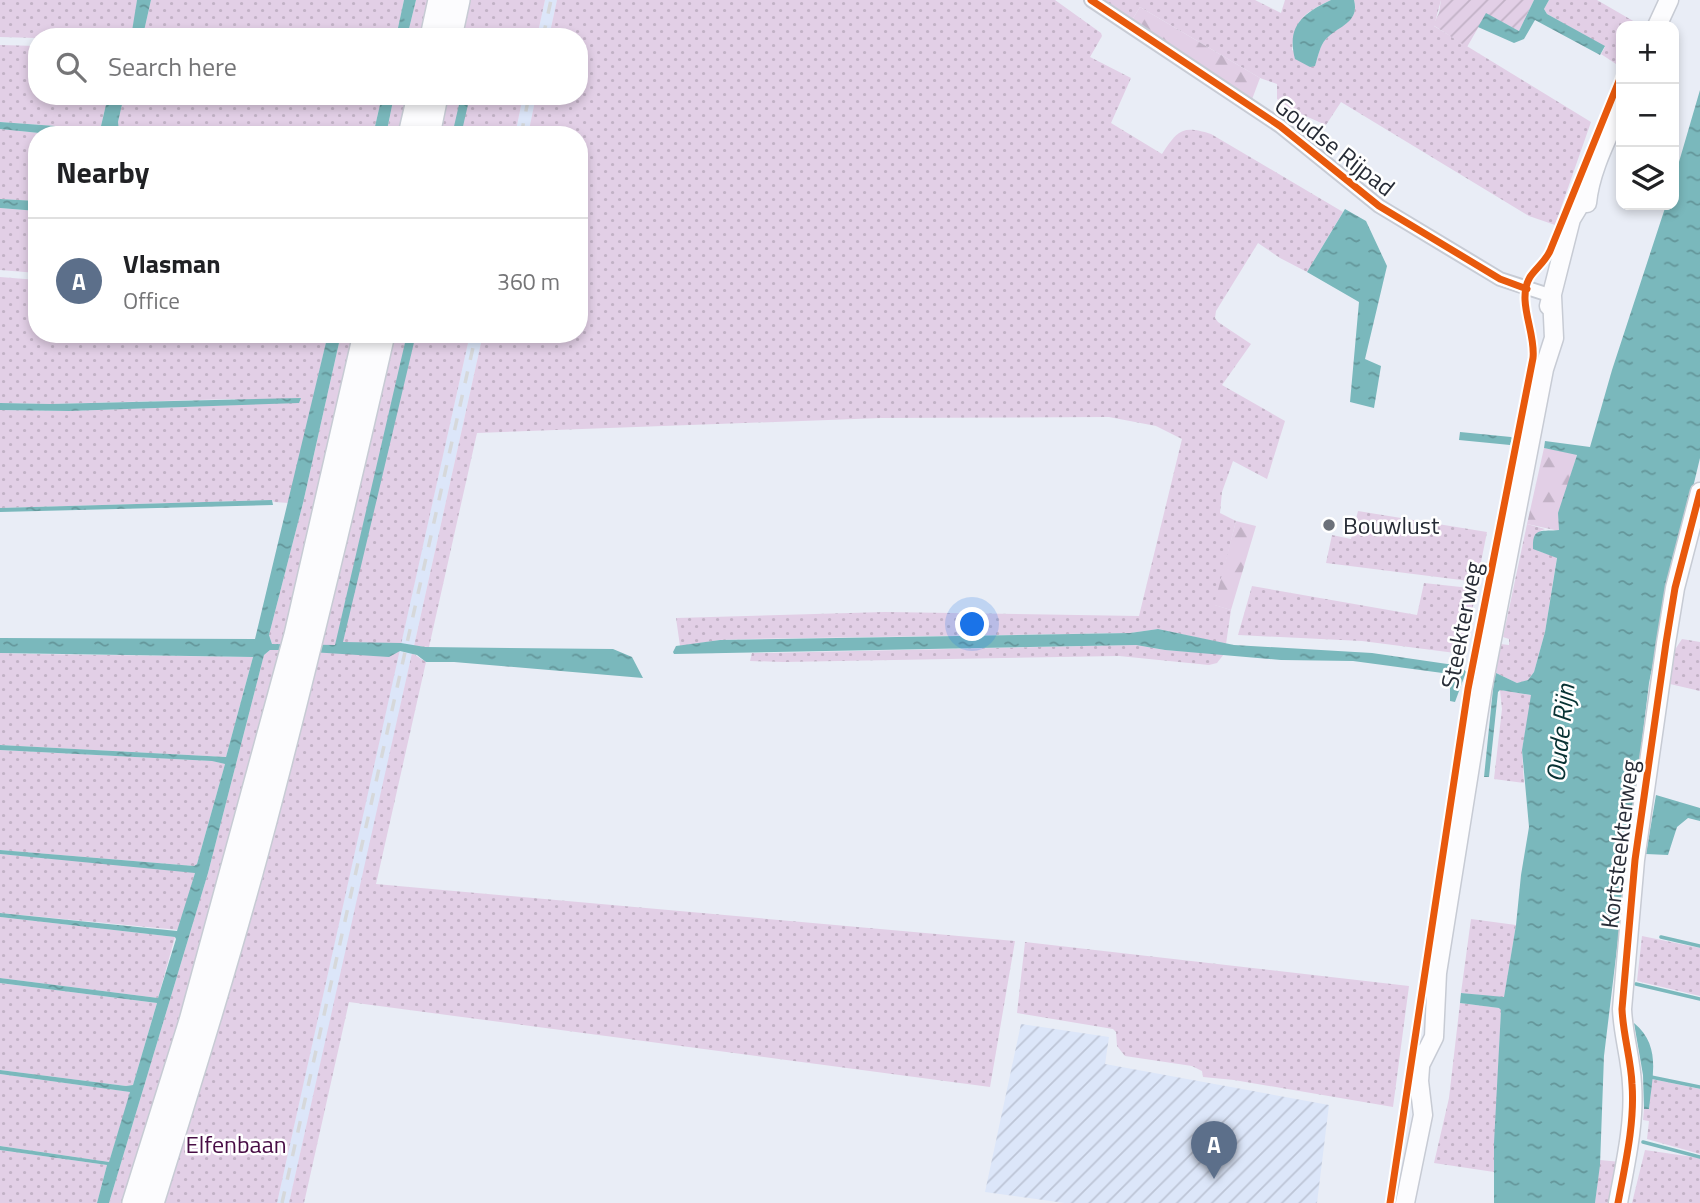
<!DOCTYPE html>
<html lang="en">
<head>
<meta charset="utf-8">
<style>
  body { margin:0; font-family:"Titillium Web",sans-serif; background:#f6f6f6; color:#202124 }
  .controls { position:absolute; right:21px; top:21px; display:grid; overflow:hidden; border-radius:14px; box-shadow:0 4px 10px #0003 }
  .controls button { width:63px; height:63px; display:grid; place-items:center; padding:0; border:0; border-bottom:2px solid #e0e0e0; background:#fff; color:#202124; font:35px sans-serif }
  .you { position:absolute; left:973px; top:625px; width:24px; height:24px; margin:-18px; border:5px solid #fff; border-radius:50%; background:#1a73e8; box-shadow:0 0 0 10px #1a73e833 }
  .badge { display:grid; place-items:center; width:46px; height:46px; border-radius:50%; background:#b45309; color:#fff; font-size:23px; font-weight:700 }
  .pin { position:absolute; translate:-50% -58px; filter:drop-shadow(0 2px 4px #0008) }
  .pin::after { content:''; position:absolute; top:37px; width:24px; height:21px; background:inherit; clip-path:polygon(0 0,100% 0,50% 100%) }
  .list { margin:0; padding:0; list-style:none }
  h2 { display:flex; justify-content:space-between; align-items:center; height:91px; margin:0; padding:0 28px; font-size:30px }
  h2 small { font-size:23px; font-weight:400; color:#757577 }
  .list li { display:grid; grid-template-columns:46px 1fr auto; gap:21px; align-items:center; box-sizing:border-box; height:126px; padding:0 28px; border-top:2px solid #e0e0e0 }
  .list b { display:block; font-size:26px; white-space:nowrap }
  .list p { margin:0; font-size:23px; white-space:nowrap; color:#757577 }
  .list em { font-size:23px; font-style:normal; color:#757577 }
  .icon { flex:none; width:38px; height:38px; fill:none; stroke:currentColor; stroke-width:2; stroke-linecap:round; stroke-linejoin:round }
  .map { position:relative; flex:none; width:1700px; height:1203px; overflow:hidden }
  .search { position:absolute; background:#fff; box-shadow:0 4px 10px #0003; left:28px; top:28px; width:560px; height:77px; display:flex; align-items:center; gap:18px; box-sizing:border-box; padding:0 24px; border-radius:28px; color:#757577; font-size:26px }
  .panel { position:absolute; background:#fff; box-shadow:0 4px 10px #0003; left:28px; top:126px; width:560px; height:217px; border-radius:28px }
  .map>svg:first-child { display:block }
  .built { fill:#dce6f9 }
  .industrial { fill:url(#industrial-furrows) }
  .grass { fill:url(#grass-dots) }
  .forest { fill:url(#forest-firs) }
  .garden { fill:url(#garden-furrows) }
  .water { fill:url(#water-ripples) }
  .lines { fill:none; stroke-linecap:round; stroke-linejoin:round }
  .stream { stroke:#7ab8bc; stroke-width:3.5 }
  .street-casing { stroke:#c7cbd4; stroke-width:16 }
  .secondary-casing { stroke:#c7cbd4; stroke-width:21 }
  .highway-casing { stroke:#c7cbd4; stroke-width:26 }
  .street { stroke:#fcfcfe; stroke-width:12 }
  .secondary { stroke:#fcfcfe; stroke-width:18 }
  .highway { stroke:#fcfcfe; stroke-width:23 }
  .rail { stroke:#d6d8da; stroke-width:3.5; stroke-dasharray:12 12; stroke-linecap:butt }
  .cycleway-casing { stroke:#fff; stroke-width:11 }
  .cycleway { stroke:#e8590c; stroke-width:7 }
  .poi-dot { fill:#6b7079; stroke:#fff; stroke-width:2.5 }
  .labels { text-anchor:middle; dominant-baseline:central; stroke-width:5; stroke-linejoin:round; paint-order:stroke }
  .street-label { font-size:24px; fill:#272c36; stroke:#fff }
  .poi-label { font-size:24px; fill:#272c36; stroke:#fff; text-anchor:start }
  .park-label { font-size:24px; fill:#480d45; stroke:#fff }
  .water-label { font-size:26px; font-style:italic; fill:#073233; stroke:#fff }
</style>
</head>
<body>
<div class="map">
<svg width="1700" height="1203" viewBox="0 0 1700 1203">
  <defs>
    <pattern id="industrial-furrows" width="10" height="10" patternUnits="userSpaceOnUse" patternTransform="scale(1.75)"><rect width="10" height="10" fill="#dce6f9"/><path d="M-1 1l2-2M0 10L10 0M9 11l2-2" fill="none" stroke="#bdc5d6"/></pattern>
    <pattern id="grass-dots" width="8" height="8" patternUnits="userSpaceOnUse" patternTransform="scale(1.75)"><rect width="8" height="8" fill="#e2cfe6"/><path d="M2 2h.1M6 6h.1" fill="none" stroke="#c2b2c6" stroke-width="1.8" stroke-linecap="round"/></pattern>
    <pattern id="forest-firs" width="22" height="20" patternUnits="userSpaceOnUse" patternTransform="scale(1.75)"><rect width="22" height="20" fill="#e2cfe6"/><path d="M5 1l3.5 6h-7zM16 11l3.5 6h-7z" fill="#c2b2c6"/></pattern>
    <pattern id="garden-furrows" width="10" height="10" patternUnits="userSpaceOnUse" patternTransform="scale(1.75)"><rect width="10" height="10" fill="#e2cfe6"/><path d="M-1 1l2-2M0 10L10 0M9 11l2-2" fill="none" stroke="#c2b2c6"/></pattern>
    <pattern id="water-ripples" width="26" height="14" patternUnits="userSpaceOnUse" patternTransform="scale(1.75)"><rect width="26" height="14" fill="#7ab8bc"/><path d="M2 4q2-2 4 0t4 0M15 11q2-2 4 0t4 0" fill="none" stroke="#64969a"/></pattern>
  </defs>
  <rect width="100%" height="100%" fill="#e9edf6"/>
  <path class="built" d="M 545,0 L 557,0 L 549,37 L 537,37 Z
    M 523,96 L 536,96 L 528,135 L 515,135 Z
    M 470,334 L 483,334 L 414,646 L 401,643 Z
    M 399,651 L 412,653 L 357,903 L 289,1203 L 277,1203 Z"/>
  <path class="industrial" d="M 1021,1024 L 1109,1037 L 1105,1064 L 1329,1105 L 1317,1203 L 1065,1203 L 985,1192 Z"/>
  <path class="grass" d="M 0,0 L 137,0 L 135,15 L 144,31 L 151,0 L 404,0 L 396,37 L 37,38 L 0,37 Z
    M 416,0 L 431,0 L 422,37 L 407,37 Z
    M 465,0 L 545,0 L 537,37 L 457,37 Z
    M 557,0 L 1055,0 L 1101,33 L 1102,36 L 1090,57 L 1131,78 L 1111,123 L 1162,154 C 1178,130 1182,125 1211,134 L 1343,212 L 1307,272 L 1280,258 L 1258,243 L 1216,311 L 1215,318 L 1218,322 L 1251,344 L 1222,385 L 1285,421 L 1267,479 L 1233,461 L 1222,492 L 1220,513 L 1236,521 L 1215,605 L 1231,610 L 1226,644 L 1158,629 L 1130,633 L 749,639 L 720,640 L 680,646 L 676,618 L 885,612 L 1139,616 L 1182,439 L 1156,426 L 1109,417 L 881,418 L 477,433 L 429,647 L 414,646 L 483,334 L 579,334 L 579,135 L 528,135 L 536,96 L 579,96 L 579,37 L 549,37 Z
    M 1100,0 L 1255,0 L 1281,13 L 1285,0 L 1331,0 C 1304,13 1295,18 1292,50 L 1315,65 C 1318,57 1320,45 1326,39 C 1337,26 1360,22 1354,0 L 1441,0 L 1434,26 L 1591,122 L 1555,225 L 1529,216 L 1341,102 L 1326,125 L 1294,111 L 1277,99 L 1277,84 L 1260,78 L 1140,7 L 1132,20 Z
    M 1549,0 L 1597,0 L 1635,22 L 1633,26 L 1621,26 L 1621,52 L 1616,64 L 1601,54 L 1605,47 L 1547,14 L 1544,9 Z
    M 0,45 L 37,46 L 37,96 L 108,96 L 101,126 L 97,129 L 0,122 Z
    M 124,96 L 382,96 L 373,135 L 156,135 L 123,132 L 119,130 L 118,122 Z
    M 394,96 L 409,96 L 401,135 L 386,135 Z
    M 444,96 L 523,96 L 515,135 L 435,135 Z
    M 0,129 L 59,135 L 37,135 L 37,201 L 0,199 Z
    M 0,208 L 37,211 L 37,273 L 0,270 Z
    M 0,277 L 37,280 L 37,334 L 328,334 L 289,503 L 274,502 L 272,500 L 0,508 L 0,410 L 69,411 L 235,405 L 235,399 L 50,404 L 0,403 Z
    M 341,334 L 357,334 L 310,537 L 281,644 L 272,644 L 269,635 L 303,503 Z
    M 392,334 L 470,334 L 277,1203 L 161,1203 Z
    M 1358,511 L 1487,532 L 1477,582 L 1326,563 L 1332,535 L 1351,539 Z
    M 1527,524 L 1545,529 L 1540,531 L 1538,551 L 1557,557 L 1545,632 L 1534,672 L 1528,680 L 1517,683 L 1496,673 L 1500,644 L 1509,645 L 1509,639 L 1503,637 Z
    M 1424,583 L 1470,588 L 1476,592 L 1463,654 L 1362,641 L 1238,635 L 1252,586 L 1417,615 Z
    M 1682,639 L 1700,642 L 1700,691 L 1670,684 L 1674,651 Z
    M 1136,645 L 1165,650 L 1224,654 L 1217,663 L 1209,665 L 1119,656 L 783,662 L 750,661 L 752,653 L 766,653 Z
    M 270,650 L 280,650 C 236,837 180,1019 126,1203 L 109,1203 L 208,873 L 264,655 Z
    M 0,653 L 32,654 L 253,657 L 226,757 L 0,745 Z
    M 412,653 L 426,662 L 376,884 L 1015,941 L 990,1087 L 349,1002 L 304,1203 L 289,1203 Z
    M 1500,690 L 1532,695 L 1522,750 L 1524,783 L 1494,779 L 1502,709 Z
    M 0,750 L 213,761 L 225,764 L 197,864 L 194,866 L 0,850 Z
    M 0,854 L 192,871 L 195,873 L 179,930 L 0,913 Z
    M 0,917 L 175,937 L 158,998 L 0,978 Z
    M 1471,919 L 1516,925 L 1504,998 L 1461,993 Z
    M 1642,936 L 1700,948 L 1700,996 L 1637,981 Z
    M 1025,942 L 1409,986 L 1393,1107 L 1234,1080 L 1203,1077 L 1202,1071 L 1192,1066 L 1125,1056 L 1117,1046 L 1116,1032 L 1113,1029 L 1017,1013 Z
    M 0,983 L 157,1003 L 133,1085 L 126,1086 L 0,1070 Z
    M 1460,1003 L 1500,1008 L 1501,1010 L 1494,1172 L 1434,1163 L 1449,1098 Z
    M 0,1074 L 131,1092 L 109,1162 L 0,1146 Z
    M 1652,1079 L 1700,1089 L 1700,1154 L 1647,1139 L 1649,1121 L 1643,1120 L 1644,1109 L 1649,1109 Z
    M 0,1150 L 107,1165 L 97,1203 L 0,1203 Z
    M 1645,1150 L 1700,1158 L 1700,1203 L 1632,1203 Z
    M 1600,1160 L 1621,1162 L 1613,1203 L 1595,1203 Z"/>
  <path class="forest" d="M 1140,7 L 1260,78 L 1251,102 L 1132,20 Z
    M 1544,448 L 1577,454 L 1570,478 L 1559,531 L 1527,524 Z
    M 1236,521 L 1256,526 L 1231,610 L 1214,605 Z"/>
  <path class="garden" d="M 1441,0 L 1534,0 L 1519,31 L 1486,14 L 1467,47 L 1433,25 L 1439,13 Z"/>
  <path class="water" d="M 137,0 L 151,0 L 144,31 L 132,31 Z
    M 404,0 L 416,0 L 407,37 L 396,37 Z
    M 1331,0 L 1354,0 C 1360,23 1338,26 1326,39 C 1320,45 1318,57 1315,66 L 1310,67 L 1295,59 C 1286,25 1304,13 1331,0 Z
    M 1534,0 L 1549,0 L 1544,9 L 1547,14 L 1605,46 L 1600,55 L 1535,20 L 1524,39 L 1514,43 L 1478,27 L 1486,13 L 1519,31 Z
    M 1700,90 L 1700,458 L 1667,596 L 1649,683 L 1604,1056 L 1600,1165 L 1595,1203 L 1494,1203 L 1494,1143 L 1501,1010 L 1499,1008 L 1460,1003 L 1461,993 L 1504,997 L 1516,925 L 1521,875 L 1529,827 L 1522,750 L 1531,695 L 1500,690 L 1498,692 L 1489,777 L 1484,777 L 1494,679 L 1496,673 L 1517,683 L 1528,680 L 1534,672 L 1545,632 L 1557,558 L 1533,549 C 1532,526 1542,532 1559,530 L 1558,513 L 1577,455 L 1544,448 L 1545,441 L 1590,447 L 1612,370 L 1666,205 L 1674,205 L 1674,179 Z
    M 108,96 L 124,96 L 118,122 L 119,130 L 123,132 L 156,135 L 59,135 L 0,129 L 0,122 L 97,129 L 101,126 Z
    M 382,96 L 394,96 L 386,135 L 373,135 Z
    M 461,96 L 470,96 L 461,135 L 452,135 Z
    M 0,199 L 37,201 L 37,211 L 0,208 Z
    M 1345,209 L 1366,221 L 1387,266 L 1365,359 L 1381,366 L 1374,408 L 1350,402 L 1359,302 L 1307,272 Z
    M 328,334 L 341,334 L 303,503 L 269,635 L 272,644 L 335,645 L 407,334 L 416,334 L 343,642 L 401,643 L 425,647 L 613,649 L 632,657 L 643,678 L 454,662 L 426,662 L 417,655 L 400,651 L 389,657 L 280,650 L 270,650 L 264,655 L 208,873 L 109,1203 L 97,1203 L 107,1165 L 0,1150 L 0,1146 L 109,1162 L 130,1092 L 0,1074 L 0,1070 L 126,1086 L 133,1085 L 157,1003 L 0,983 L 0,978 L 158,998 L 176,939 L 175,937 L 0,917 L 0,913 L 177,931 L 195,873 L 0,854 L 0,850 L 194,866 L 197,864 L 225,764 L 212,761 L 0,750 L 0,745 L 226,757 L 253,657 L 0,653 L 0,638 L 255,639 Z
    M 301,398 L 299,403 L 69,411 L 0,410 L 0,403 L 50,404 Z
    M 1460,432 L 1511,437 L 1512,438 L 1510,445 L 1459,440 Z
    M 272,500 L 273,505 L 0,512 L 0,508 Z
    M 1158,629 L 1234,645 L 1372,653 L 1461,666 L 1466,672 L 1455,702 L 1450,701 L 1450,674 L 1353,661 L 1281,660 L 1165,650 L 1136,645 L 674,654 L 673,652 L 676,646 L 720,640 L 1130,633 Z
    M 1656,795 L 1700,808 L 1700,821 L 1688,818 L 1677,827 L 1668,855 L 1646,854 Z
    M 1634,1023 C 1662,1046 1652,1077 1649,1109 L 1644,1109 L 1643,1075 Z"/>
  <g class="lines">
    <path class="stream" d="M 1661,937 L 1700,946
      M 1636,984 L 1700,999
      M 1651,1077 L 1700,1087
      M 1643,1142 L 1700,1157"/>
    <g class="street-casing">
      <path id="street" d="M 1091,0 L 1280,126 L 1379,206 L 1500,279 L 1552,296"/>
    </g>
    <g class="secondary-casing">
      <path id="secondary" d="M 1657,26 L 1669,0
        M 1587,203 C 1590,170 1608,137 1621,107
        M 1549,306 L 1571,219 L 1588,191
        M 1421,1063 L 1434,1037 L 1437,973 L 1482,691 L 1544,369 L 1554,338 L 1552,296
        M 1405,1203 L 1423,1115 L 1419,1081 L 1421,1054
        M 1618,1203 C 1625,1165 1635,1123 1632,1084 C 1631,1059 1623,1035 1622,1009 L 1635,860 L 1666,643 L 1675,588 L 1700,492"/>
    </g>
    <g class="highway-casing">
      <path id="highway" d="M 432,37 L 440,0
        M 450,37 L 458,0
        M 410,135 L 419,96
        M 428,135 L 436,96
        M 134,1203 L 191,1021 L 296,635 L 365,334
        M 152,1203 C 192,1075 232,947 266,817 C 308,657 346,496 383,334"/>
    </g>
    <use href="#street" class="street"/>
    <use href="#secondary" class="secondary"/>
    <use href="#highway" class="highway"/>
    <path class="rail" d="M 543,37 L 551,0
      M 521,135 L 529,96
      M 282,1203 L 476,334"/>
    <g class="cycleway-casing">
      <path id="cycleway" d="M 1091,0 L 1280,126 L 1379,206 L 1500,279 L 1527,289
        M 1390,1203 L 1468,689 L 1533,358 C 1536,332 1516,301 1530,277 C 1536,268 1545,262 1550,251 L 1621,76
        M 1618,1203 C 1625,1165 1635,1123 1632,1084 C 1631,1059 1623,1035 1622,1009 L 1635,860 L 1666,643 L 1675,588 L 1700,492"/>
    </g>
    <use href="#cycleway" class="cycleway"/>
  </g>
  <circle class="poi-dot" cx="1329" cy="525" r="7"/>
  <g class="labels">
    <g class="street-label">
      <text transform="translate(1335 146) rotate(38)">Goudse Rijpad</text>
      <text transform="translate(1461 625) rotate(-79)">Steekterweg</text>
      <text transform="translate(1619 844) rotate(-83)">Kortsteekterweg</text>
    </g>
    <g class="poi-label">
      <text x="1343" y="525">Bouwlust</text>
    </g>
    <g class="park-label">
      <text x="236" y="1144">Elfenbaan</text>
    </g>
    <g class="water-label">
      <text transform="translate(1560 733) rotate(-84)">Oude Rijn</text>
    </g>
  </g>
</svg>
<div class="controls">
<button>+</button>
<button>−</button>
<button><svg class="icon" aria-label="layers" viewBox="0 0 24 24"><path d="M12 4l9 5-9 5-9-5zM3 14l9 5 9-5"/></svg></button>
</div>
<div class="you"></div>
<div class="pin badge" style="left:1214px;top:1179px;background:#5c6f8a">A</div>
<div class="search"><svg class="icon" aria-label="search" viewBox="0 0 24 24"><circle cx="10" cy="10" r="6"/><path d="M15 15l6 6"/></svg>Search here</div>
<section class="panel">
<h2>Nearby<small></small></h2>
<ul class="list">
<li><span class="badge" style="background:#5c6f8a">A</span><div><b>Vlasman</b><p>Office</p></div><em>360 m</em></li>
</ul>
</section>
</div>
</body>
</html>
